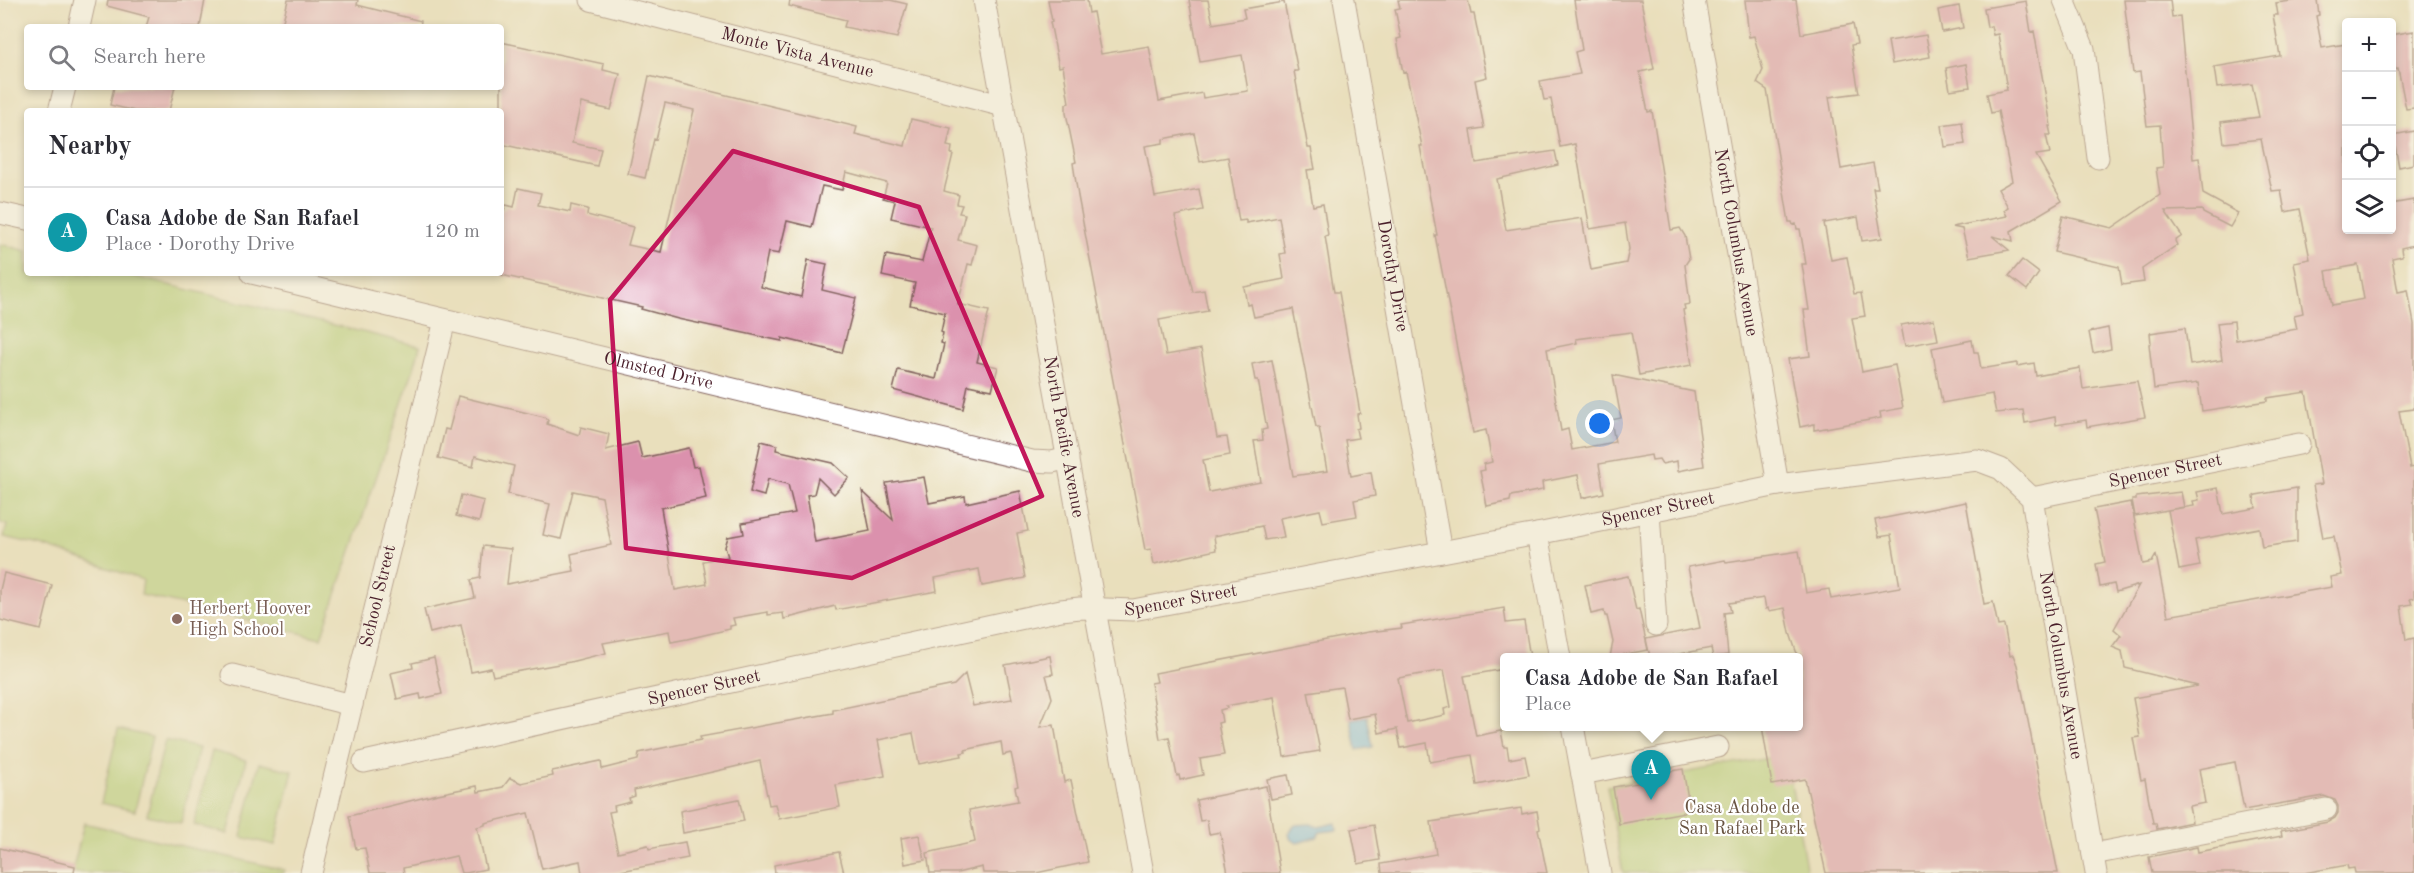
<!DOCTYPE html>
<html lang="en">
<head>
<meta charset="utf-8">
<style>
  body { margin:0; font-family:"Old Standard TT",serif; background:#f7f7f7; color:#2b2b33 }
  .controls { position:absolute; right:18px; top:18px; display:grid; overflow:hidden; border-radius:6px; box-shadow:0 3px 9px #0003 }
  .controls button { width:54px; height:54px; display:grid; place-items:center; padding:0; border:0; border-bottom:2px solid #e1e1e2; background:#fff; color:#2b2b33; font:30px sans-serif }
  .you { position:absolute; left:1600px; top:424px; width:21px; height:21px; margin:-15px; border:4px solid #fff; border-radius:50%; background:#1a73e8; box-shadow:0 0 0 9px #1a73e833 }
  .badge { display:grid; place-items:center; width:39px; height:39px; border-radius:50%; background:#db2777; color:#fff; font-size:20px; font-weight:700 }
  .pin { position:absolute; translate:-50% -50px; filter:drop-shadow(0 2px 3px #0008) }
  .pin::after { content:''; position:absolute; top:32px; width:21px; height:18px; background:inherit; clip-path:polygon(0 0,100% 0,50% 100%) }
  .popup { position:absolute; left:1500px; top:653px; width:303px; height:78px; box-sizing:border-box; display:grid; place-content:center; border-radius:6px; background:#fff; filter:drop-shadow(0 2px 4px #0005); font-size:20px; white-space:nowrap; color:#7c7c81 }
  .popup b { font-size:22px; color:#2b2b33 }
  .popup::after { content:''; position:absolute; left:50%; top:100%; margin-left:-12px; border:12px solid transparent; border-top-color:#fff }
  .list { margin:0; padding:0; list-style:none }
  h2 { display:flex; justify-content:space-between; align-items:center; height:78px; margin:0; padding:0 24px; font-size:26px }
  h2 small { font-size:20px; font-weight:400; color:#7c7c81 }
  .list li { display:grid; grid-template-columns:39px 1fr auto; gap:18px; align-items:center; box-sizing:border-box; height:90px; padding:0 24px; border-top:2px solid #e1e1e2 }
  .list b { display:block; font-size:22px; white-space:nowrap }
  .list p { margin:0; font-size:20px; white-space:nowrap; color:#7c7c81 }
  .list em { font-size:20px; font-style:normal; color:#7c7c81 }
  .icon { flex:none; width:33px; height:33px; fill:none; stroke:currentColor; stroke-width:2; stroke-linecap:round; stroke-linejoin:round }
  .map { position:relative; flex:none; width:2414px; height:873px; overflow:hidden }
  .search { position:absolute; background:#fff; box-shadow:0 3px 9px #0003; left:24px; top:24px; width:480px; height:66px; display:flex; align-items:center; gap:15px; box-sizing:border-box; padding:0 21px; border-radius:6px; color:#7c7c81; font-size:22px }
  .panel { position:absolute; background:#fff; box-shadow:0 3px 9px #0003; left:24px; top:108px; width:480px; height:168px; border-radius:6px }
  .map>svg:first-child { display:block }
  .green { fill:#afcd75; stroke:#7c7650; stroke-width:1.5 }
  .water { fill:#6eb5e5; stroke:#5c6a88; stroke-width:1.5 }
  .building { fill:#db91ad; fill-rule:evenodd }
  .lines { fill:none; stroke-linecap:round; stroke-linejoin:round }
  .minor-casing { stroke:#82625e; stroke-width:23 }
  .minor { stroke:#fff; stroke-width:21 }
  .marked { fill:none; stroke:#c2185b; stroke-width:4.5; stroke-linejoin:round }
  .education-dot { fill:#8d6e63; stroke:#fff; stroke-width:2 }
  .labels { text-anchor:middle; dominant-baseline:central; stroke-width:4.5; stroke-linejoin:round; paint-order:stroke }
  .street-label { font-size:18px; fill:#4a1f2b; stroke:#fff }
  .education-label { font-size:18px; fill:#785e54; stroke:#fff; text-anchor:start }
  .park-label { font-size:18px; fill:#685341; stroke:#fff }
</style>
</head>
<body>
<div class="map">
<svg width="2414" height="873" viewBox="0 0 2414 873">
  <rect width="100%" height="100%" fill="#fff"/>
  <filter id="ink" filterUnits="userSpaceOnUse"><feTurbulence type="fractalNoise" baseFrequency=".0167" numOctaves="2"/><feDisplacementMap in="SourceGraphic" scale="12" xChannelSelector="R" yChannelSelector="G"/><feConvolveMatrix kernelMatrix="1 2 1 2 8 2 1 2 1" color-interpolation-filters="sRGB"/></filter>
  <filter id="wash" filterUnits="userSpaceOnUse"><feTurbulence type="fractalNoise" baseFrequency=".008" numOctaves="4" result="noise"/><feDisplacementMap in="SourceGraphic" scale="24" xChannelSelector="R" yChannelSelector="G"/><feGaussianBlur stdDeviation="1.35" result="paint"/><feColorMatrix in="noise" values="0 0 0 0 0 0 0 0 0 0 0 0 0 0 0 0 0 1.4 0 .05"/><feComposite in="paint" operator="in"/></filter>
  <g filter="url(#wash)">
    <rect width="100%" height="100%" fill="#e9dfbc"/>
    <path class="green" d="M 0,244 L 27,251 L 27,273 L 120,273 L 420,346 L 415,365 L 321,638 L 141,595 L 143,580 L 40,545 L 4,537 L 7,525 L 0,523 Z
      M 118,729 L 152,737 L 135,811 L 101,803 Z
      M 165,740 L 199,748 L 181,823 L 147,815 Z
      M 212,751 L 246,760 L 228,834 L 194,825 Z
      M 1786,755 L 1807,873 L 1623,873 L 1607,786 Z
      M 259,763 L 293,771 L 275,845 L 241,837 Z
      M 84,823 L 285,870 L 284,873 L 72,873 Z"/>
    <path class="water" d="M 1367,716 L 1373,747 L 1357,750 L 1351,719 Z
      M 1336,823 L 1337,830 L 1320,832 L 1317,837 L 1297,843 L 1290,838 L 1289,833 L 1294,825 L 1311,824 L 1319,827 Z"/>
    <g id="blocks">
      <path class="building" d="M 108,0 L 205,0 L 200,27 L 146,27 L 149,17 L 107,6 Z
        M 288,0 L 358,0 L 357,5 L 421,21 L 420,27 L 292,27 L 282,25 Z
        M 790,0 L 890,0 L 907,4 L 897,38 L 844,27 L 846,20 L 789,6 Z
        M 1048,0 L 1087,0 L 1089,13 L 1093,12 L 1101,54 L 1149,46 L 1159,101 L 1202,93 L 1203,98 L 1248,91 L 1242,55 L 1200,62 L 1189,0 L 1208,0 L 1213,24 L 1245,18 L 1243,9 L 1284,2 L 1298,71 L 1294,71 L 1308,148 L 1311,148 L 1315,169 L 1307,170 L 1313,206 L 1323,204 L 1328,235 L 1325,236 L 1334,292 L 1339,292 L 1360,413 L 1357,414 L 1359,428 L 1356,429 L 1358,438 L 1345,440 L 1351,476 L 1371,472 L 1375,496 L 1354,500 L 1357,516 L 1323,522 L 1320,510 L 1280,518 L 1284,537 L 1265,540 L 1262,526 L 1214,536 L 1216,550 L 1154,564 L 1151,549 L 1145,550 L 1078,196 L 1073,163 L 1076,162 L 1066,113 L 1066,104 L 1069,103 L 1063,66 L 1059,67 L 1050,22 L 1052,21 ZM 1194,133 L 1200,162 L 1228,157 L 1239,221 L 1246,220 L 1246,223 L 1279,217 L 1285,253 L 1280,254 L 1284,279 L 1244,287 L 1247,305 L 1251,304 L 1254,317 L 1293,309 L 1316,427 L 1319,427 L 1327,471 L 1293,476 L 1272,360 L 1252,364 L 1255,380 L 1258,380 L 1267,429 L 1262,430 L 1263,440 L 1254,441 L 1261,482 L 1209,492 L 1203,460 L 1230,455 L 1227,437 L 1217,438 L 1201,349 L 1166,355 L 1159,320 L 1208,311 L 1204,290 L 1193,292 L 1175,216 L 1203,210 L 1199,189 L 1155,197 L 1145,146 L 1163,143 L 1163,139 Z
        M 1398,0 L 1468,0 L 1471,14 L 1474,14 L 1487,77 L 1475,80 L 1484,128 L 1471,130 L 1476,163 L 1555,151 L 1558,165 L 1497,179 L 1506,230 L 1582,218 L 1591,270 L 1626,263 L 1629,249 L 1625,223 L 1590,229 L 1575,144 L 1560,147 L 1551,99 L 1544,100 L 1540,81 L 1580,74 L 1575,52 L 1582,50 L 1574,0 L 1641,0 L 1654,69 L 1640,72 L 1648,112 L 1652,111 L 1671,230 L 1680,228 L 1685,236 L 1689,259 L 1685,265 L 1690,304 L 1684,305 L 1685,309 L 1683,310 L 1692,365 L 1639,375 L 1631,332 L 1576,339 L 1577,343 L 1547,349 L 1561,431 L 1568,429 L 1572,450 L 1615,442 L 1611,420 L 1621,418 L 1613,375 L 1694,392 L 1704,466 L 1678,471 L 1677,461 L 1662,464 L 1659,459 L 1652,460 L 1651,455 L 1599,464 L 1604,493 L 1582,498 L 1578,475 L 1542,482 L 1543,490 L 1511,496 L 1510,501 L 1487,506 L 1480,471 L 1485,470 L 1484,464 L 1492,462 L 1486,430 L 1473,433 L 1464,385 L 1435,235 L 1437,235 L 1420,146 L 1422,146 L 1406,72 L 1403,73 L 1397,39 L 1401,38 L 1395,9 L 1400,8 Z
        M 1745,0 L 1796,0 L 1801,34 L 1853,24 L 1857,44 L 1851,45 L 1859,93 L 1829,97 L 1841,169 L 1873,163 L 1878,188 L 1873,188 L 1882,238 L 1862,241 L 1858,217 L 1824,223 L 1831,260 L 1847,257 L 1854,294 L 1861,293 L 1865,316 L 1852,318 L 1862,372 L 1895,365 L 1903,408 L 1880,412 L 1881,418 L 1814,430 L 1814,424 L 1800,427 L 1788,359 L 1810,356 L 1804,310 L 1809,310 L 1802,264 L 1806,264 L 1800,229 L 1797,229 L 1796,224 L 1793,225 L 1792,222 L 1789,222 L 1767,90 L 1757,83 L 1763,70 L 1754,36 L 1749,37 Z
        M 2124,0 L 2170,0 L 2172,17 L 2180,16 L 2193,159 L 2199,158 L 2203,194 L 2238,213 L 2230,227 L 2203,213 L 2202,210 L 2165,211 L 2182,236 L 2175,241 L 2177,245 L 2142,269 L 2144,282 L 2122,285 L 2119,267 L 2054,252 L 2063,216 L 2112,228 L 2160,195 L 2156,168 L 2163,167 L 2160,125 L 2147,126 L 2140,72 L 2133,73 Z
        M 2298,0 L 2317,0 L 2319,15 L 2316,16 L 2322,48 L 2346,44 L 2346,230 L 2391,230 L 2391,204 L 2414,200 L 2414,245 L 2401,248 L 2402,256 L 2392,258 L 2398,292 L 2408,290 L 2414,324 L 2414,409 L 2399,411 L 2410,468 L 2414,467 L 2414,598 L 2410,599 L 2412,604 L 2401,606 L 2406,640 L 2414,638 L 2414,873 L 2355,873 L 2354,868 L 2348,869 L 2347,865 L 2304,873 L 2152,873 L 2149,857 L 2197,847 L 2198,852 L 2282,836 L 2281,831 L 2328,822 L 2335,818 L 2338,813 L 2338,806 L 2335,800 L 2324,796 L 2244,810 L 2235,762 L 2199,769 L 2205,803 L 2189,806 L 2192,822 L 2157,829 L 2156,823 L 2153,823 L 2145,779 L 2141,780 L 2133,738 L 2140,737 L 2133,698 L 2198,686 L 2125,668 L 2122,651 L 2112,647 L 2121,635 L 2114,629 L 2139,585 L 2116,592 L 2114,584 L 2100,587 L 2096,564 L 2105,562 L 2094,509 L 2131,502 L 2143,564 L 2152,562 L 2156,555 L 2168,616 L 2332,587 L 2330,577 L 2342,575 L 2334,536 L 2323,538 L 2313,485 L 2322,484 L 2306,392 L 2267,398 L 2267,401 L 2202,411 L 2198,383 L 2154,389 L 2149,344 L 2151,343 L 2150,333 L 2185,328 L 2190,365 L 2222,360 L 2217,323 L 2234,321 L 2236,340 L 2297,329 L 2294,315 L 2303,313 L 2294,262 L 2310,259 L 2300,209 L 2285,212 L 2281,190 L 2272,191 L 2261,139 L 2224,143 L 2221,122 L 2259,117 L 2252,84 L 2217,88 L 2214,67 L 2280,56 L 2273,15 L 2278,15 L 2276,3 ZM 2358,265 L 2364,299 L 2332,305 L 2326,271 Z
        M 2026,1 L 2031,32 L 2034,31 L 2051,126 L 2049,126 L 2051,135 L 2046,135 L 2050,153 L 2036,155 L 2062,201 L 2011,231 L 2013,241 L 1992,236 L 2009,250 L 1969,257 L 1962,229 L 1952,227 L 2007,216 L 2004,210 L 2008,207 L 1998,189 L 2012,181 L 1998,111 L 1991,113 L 1987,94 L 2007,90 L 1998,34 L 1993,35 L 1991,26 L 1987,27 L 1984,8 Z
        M 1959,6 L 1963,28 L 1942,32 L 1938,10 Z
        M 2414,31 L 2414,108 L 2406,109 L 2398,68 L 2391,69 L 2391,35 Z
        M 1926,35 L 1930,57 L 1892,64 L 1888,41 Z
        M 501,42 L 604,64 L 603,70 L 620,74 L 611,110 L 581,103 L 572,143 L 601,149 L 597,166 L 501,144 Z
        M 1966,64 L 1970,87 L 1950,90 L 1946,68 Z
        M 649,76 L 857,127 L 855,134 L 905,146 L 911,119 L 951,128 L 947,146 L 952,147 L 951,154 L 953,154 L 944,191 L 959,195 L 957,204 L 962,205 L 959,213 L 965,214 L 958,240 L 977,245 L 972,265 L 968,264 L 958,304 L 989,311 L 977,362 L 998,367 L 992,390 L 968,385 L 963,409 L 893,390 L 898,370 L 936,379 L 944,344 L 941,343 L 943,333 L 941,332 L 945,313 L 910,305 L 915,283 L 882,276 L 886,255 L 922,262 L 931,227 L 891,218 L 895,201 L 883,198 L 887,183 L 846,172 L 842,190 L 822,186 L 812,227 L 787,221 L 779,254 L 768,252 L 761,287 L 801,297 L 808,260 L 827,264 L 822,290 L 856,298 L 842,353 L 782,338 L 782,341 L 772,339 L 678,319 L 641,309 L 642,307 L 501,275 L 501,209 L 504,210 L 506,205 L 514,207 L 518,188 L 541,193 L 538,205 L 570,212 L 571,205 L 588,209 L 587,215 L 633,227 L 628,245 L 661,252 L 694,110 L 665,103 L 656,140 L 654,139 L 645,178 L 628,174 Z
        M 114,87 L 175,87 L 169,111 L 135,111 L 110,105 Z
        M 1962,122 L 1965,144 L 1945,147 L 1942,125 Z
        M 2414,131 L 2414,164 L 2399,167 L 2393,135 Z
        M 2022,260 L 2039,273 L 2027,290 L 2009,276 Z
        M 1934,319 L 1938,340 L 1905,346 L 1901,325 Z
        M 2108,328 L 2111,349 L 2093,353 L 2089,332 Z
        M 1972,340 L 1974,352 L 1978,352 L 1981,369 L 2017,363 L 2017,366 L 2034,363 L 2036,376 L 2080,368 L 2083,389 L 2137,381 L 2145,417 L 2087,427 L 2086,420 L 2056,425 L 2055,417 L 2025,423 L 2023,410 L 1996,413 L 1992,394 L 1942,403 L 1932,348 Z
        M 458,396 L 544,417 L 548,420 L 547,424 L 579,435 L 581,427 L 609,434 L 606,450 L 638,442 L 642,458 L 689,448 L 693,467 L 699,466 L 706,498 L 661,508 L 675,590 L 707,584 L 703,561 L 728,557 L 725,547 L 728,537 L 744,534 L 742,523 L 795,513 L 788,484 L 768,479 L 764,496 L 750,492 L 761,441 L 777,445 L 776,450 L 833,463 L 849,478 L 834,494 L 818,478 L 814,494 L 807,495 L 815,542 L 870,531 L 862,491 L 893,520 L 886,483 L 924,477 L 929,503 L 965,496 L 966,503 L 1020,491 L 1028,531 L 1017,533 L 1025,578 L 982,586 L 979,569 L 935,578 L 937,591 L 836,610 L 835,606 L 784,619 L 783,613 L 768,615 L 768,612 L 733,618 L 735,625 L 730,626 L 730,629 L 687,639 L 671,642 L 669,631 L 603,643 L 606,653 L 570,662 L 493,676 L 491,668 L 471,672 L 461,625 L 430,633 L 424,609 L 475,598 L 471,580 L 480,578 L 483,546 L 511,549 L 507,584 L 574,571 L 571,554 L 611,545 L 602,497 L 573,491 L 561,539 L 543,535 L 550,504 L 508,494 L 514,466 L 475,456 L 473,467 L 438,458 L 445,429 L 449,430 Z
        M 2218,488 L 2223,514 L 2256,508 L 2254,496 L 2256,495 L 2297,488 L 2297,542 L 2262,547 L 2259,528 L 2195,540 L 2200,566 L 2179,570 L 2168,510 L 2194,506 L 2193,501 L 2199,500 L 2197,492 Z
        M 2181,492 L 2184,507 L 2135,516 L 2132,500 L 2136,500 L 2136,497 Z
        M 461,495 L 484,501 L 479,522 L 456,516 Z
        M 1966,502 L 1984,604 L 1993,602 L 1998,626 L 2004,625 L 2010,656 L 2013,655 L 2017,665 L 2058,873 L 1826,873 L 1805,779 L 1772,785 L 1762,726 L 1798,726 L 1798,657 L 1790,633 L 1785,608 L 1769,611 L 1768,608 L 1766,609 L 1764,598 L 1729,603 L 1731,612 L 1724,613 L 1728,655 L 1713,657 L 1711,648 L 1664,657 L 1650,657 L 1646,639 L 1700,628 L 1688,567 L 1725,560 L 1726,562 L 1799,551 L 1806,593 L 1829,589 L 1831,599 L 1900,587 L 1891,535 L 1879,537 L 1875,520 Z
        M 4,573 L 52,585 L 41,630 L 0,620 L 0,590 Z
        M 1628,576 L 1636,610 L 1639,609 L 1648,650 L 1610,657 L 1613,642 L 1607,616 L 1605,616 L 1604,611 L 1591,614 L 1585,585 Z
        M 1504,608 L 1506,623 L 1524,621 L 1530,657 L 1504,657 L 1504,669 L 1464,676 L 1476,736 L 1501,731 L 1504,747 L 1507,747 L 1509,759 L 1525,756 L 1529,775 L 1477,785 L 1472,755 L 1430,762 L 1427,743 L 1401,748 L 1397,729 L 1379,733 L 1375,714 L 1348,719 L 1342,687 L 1308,692 L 1320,751 L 1284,757 L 1274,697 L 1226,706 L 1227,708 L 1220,710 L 1222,722 L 1218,723 L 1224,755 L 1200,759 L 1203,775 L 1180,780 L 1179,775 L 1177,776 L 1169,737 L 1160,739 L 1151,683 L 1157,682 L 1155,673 L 1368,632 L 1402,628 L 1401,625 ZM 1444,670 L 1451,707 L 1444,709 L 1445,715 L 1407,723 L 1398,678 Z
        M 1050,656 L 1053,674 L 1046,675 L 1052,698 L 1040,727 L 1054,725 L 1064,782 L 1071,780 L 1088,862 L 1036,873 L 983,873 L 982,867 L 957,873 L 930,873 L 927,853 L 975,842 L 969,810 L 1018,801 L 1015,787 L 1018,786 L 1011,753 L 1003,755 L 1001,742 L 965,750 L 966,752 L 961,753 L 962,756 L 919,764 L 913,733 L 878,740 L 885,776 L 836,785 L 840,807 L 779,819 L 775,804 L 769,805 L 760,761 L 634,790 L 635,796 L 629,798 L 630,802 L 614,806 L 615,811 L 609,812 L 618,852 L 648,845 L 649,849 L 685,842 L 688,858 L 611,873 L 582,873 L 580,861 L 542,869 L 528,813 L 485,823 L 485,825 L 477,827 L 486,869 L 466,873 L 461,873 L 456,856 L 403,868 L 404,873 L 370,873 L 365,848 L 356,849 L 349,816 L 438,794 L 477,786 L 478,792 L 503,787 L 510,778 L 521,783 L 553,776 L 552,771 L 601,761 L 602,769 L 638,760 L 639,753 L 701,740 L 700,737 L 833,713 L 833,710 L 954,685 L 965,674 L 973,706 L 1012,699 L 1005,665 Z
        M 434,658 L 442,694 L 421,699 L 420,694 L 397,699 L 391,673 L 413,668 L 412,663 Z
        M 1683,769 L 1690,811 L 1619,824 L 1613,787 L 1638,783 L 1637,777 Z
        M 1288,775 L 1292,795 L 1271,799 L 1267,779 Z
        M 1266,786 L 1280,873 L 1228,873 L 1220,832 L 1209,834 L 1207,820 L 1200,821 L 1196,800 Z
        M 739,799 L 744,821 L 683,833 L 680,811 Z
        M 1521,808 L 1522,814 L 1537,811 L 1540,828 L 1538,829 L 1547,873 L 1382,873 L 1381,864 L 1436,854 L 1431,822 Z
        M 1374,825 L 1380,860 L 1358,864 L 1351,829 Z
        M 919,835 L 925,860 L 905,864 L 901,838 Z
        M 0,848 L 75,866 L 74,873 L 0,873 Z
        M 839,852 L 844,873 L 775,873 L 774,865 Z"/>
    </g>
  </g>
  <g filter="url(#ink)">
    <use href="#blocks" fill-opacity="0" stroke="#82625e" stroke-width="1.5"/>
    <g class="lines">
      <g class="minor-casing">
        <g id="minor">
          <path id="s1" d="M 591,0 L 1004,106"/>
          <path id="s2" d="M 984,0 L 1143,873"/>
          <path id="s3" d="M 1344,0 L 1441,552"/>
          <path id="s4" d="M 1694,0 L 1778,485"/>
          <path d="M 2064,0 L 2084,49 L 2098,158"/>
          <path d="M 79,27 L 85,0"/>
          <path d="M 59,111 L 65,87"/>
          <path d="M 0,213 L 27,219"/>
          <path id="s5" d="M 252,273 L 1032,461 L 1052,462 L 1068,458"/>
          <path id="s6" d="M 2032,498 L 2299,444"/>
          <path d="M 1649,511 L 1656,625"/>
          <path d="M 1537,534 L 1560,658"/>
          <path d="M 232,675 L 352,705"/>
          <path d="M 1573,726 L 1600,873"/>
          <path id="s7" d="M 364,762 L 1061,610 L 1080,608 L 1133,610 L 1537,534 L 1778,485 L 1977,460 L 2001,469 L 2032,498 L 2096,873"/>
          <path d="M 1582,774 L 1718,747"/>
          <path d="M 2093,854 L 2326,809"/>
          <path id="s8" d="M 311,873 L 445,320"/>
        </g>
      </g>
      <use href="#minor" class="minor"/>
    </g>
  </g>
  <path d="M0 0H2414V873H0ZM 733,151 L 919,207 L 1042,496 L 852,578 L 626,548 L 610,300 Z" fill="#e9dfbc" fill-opacity=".55" fill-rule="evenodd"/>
  <path class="marked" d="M 733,151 L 919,207 L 1042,496 L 852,578 L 626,548 L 610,300 Z"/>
  <circle class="education-dot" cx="177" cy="619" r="6"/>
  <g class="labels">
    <g class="street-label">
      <text stroke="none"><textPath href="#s1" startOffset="213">Monte Vista Avenue</textPath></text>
      <text stroke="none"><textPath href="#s4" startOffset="246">North Columbus Avenue</textPath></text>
      <text stroke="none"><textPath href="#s3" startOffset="280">Dorothy Drive</textPath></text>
      <text stroke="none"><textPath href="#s5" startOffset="418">Olmsted Drive</textPath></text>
      <text stroke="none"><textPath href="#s2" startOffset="444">North Pacific Avenue</textPath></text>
      <text stroke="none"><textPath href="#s6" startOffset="136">Spencer Street</textPath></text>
      <text stroke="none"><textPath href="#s7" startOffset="1320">Spencer Street</textPath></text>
      <text stroke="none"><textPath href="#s8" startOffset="285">School Street</textPath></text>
      <text stroke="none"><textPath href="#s7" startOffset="834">Spencer Street</textPath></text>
      <text stroke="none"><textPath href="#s7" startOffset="1881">North Columbus Avenue</textPath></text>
      <text stroke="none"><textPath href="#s7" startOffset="348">Spencer Street</textPath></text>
    </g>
    <g class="education-label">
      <text x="189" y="609">Herbert Hoover<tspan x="189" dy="21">High School</tspan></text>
    </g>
    <g class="park-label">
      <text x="1742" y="808">Casa Adobe de<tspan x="1742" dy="21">San Rafael Park</tspan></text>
    </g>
  </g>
</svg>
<div class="controls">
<button>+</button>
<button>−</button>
<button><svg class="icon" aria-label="locate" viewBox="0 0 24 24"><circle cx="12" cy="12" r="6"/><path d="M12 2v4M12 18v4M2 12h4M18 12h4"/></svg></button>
<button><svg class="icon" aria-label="layers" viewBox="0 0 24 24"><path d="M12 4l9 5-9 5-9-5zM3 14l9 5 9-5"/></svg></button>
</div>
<div class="you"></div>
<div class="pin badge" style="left:1651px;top:800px;background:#0f9aa8">A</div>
<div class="popup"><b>Casa Adobe de San Rafael</b>Place</div>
<div class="search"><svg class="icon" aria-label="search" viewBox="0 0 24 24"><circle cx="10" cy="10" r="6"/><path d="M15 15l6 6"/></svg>Search here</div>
<section class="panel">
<h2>Nearby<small></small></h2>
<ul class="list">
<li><span class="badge" style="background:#0f9aa8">A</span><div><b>Casa Adobe de San Rafael</b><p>Place · Dorothy Drive</p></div><em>120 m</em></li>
</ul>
</section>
</div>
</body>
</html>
